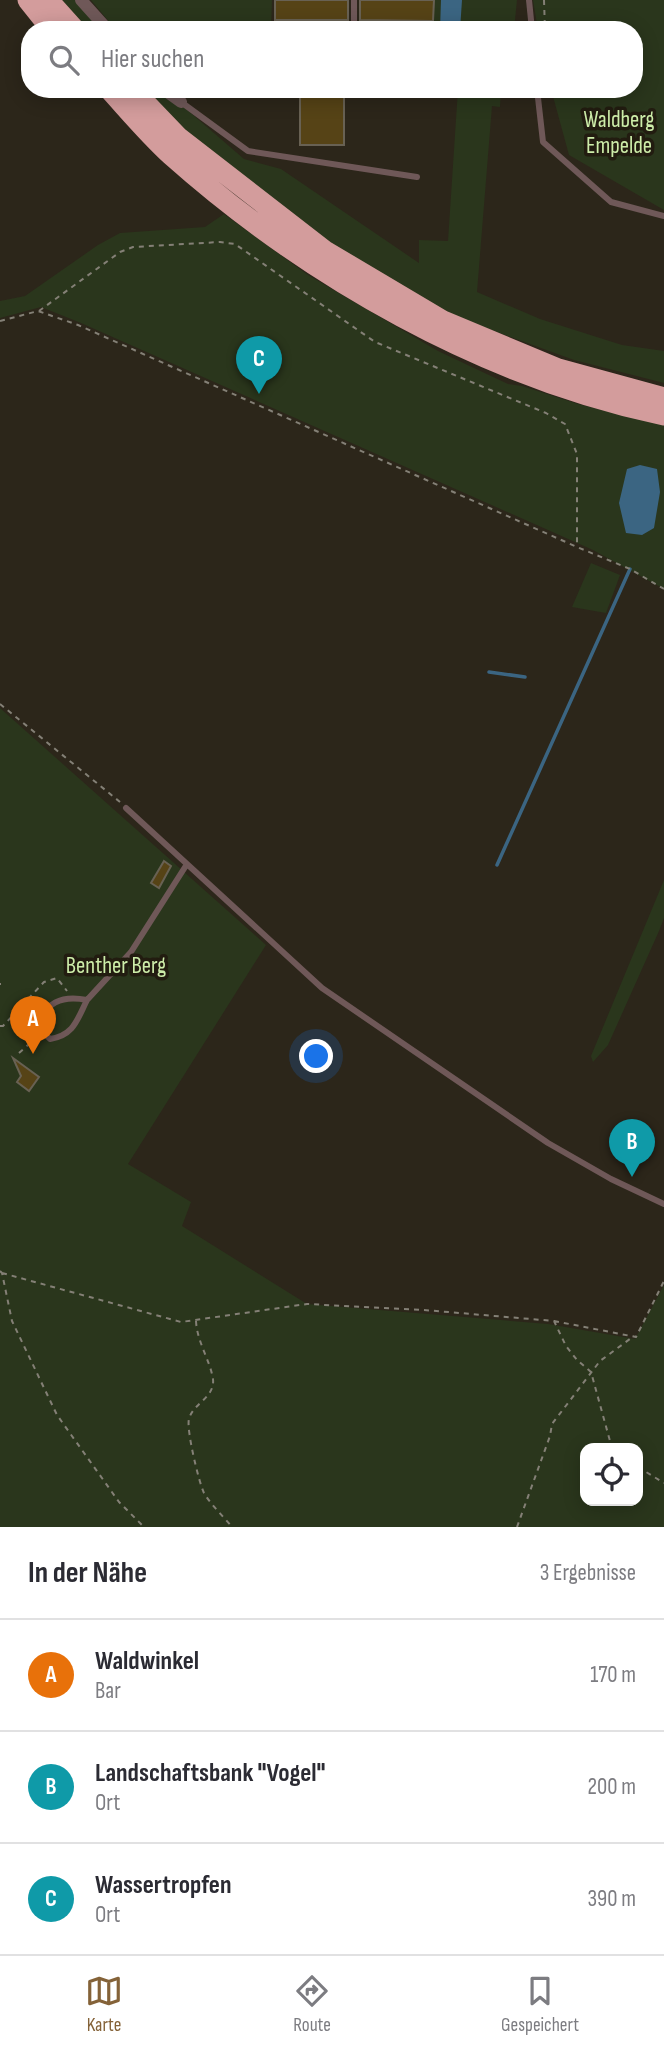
<!DOCTYPE html>
<html lang="de">
<head>
<meta charset="utf-8">
<style>
  body { margin:0; font-family:"Sofia Sans Condensed",sans-serif; background:#f7f7f7; color:#2b2b33 }
  .controls { position:absolute; right:21px; bottom:21px; display:grid; overflow:hidden; border-radius:14px; box-shadow:0 4px 18px #0003 }
  .controls button { width:63px; height:63px; display:grid; place-items:center; padding:0; border:0; border-bottom:2px solid #e1e1e2; background:#fff; color:#2b2b33; font:35px sans-serif }
  .you { position:absolute; left:317px; top:1057px; width:24px; height:24px; margin:-18px; border:5px solid #fff; border-radius:50%; background:#1a73e8; box-shadow:0 0 0 10px #1a73e833 }
  .badge { display:grid; place-items:center; width:46px; height:46px; border-radius:50%; background:#846238; color:#fff; font-size:23px; font-weight:700 }
  .pin { position:absolute; translate:-50% -58px; filter:drop-shadow(0 2px 4px #0008) }
  .pin::after { content:''; position:absolute; top:37px; width:24px; height:21px; background:inherit; clip-path:polygon(0 0,100% 0,50% 100%) }
  .list { margin:0; padding:0; list-style:none }
  h2 { display:flex; justify-content:space-between; align-items:center; height:91px; margin:0; padding:0 28px; font-size:30px }
  h2 small { font-size:23px; font-weight:400; color:#7c7c81 }
  .list li { display:grid; grid-template-columns:46px 1fr auto; gap:21px; align-items:center; box-sizing:border-box; height:112px; padding:0 28px; border-top:2px solid #e1e1e2 }
  .list b { display:block; font-size:26px; white-space:nowrap }
  .list p { margin:0; font-size:23px; white-space:nowrap; color:#7c7c81 }
  .list em { font-size:23px; font-style:normal; color:#7c7c81 }
  .icon { flex:none; width:38px; height:38px; fill:none; stroke:currentColor; stroke-width:2; stroke-linecap:round; stroke-linejoin:round }
  .map { position:relative; flex:none; width:664px; height:1527px; overflow:hidden }
  .search { position:absolute; background:#fff; box-shadow:0 4px 18px #0003; left:21px; right:21px; top:21px; height:77px; display:flex; align-items:center; gap:18px; box-sizing:border-box; padding:0 24px; border-radius:28px; color:#7c7c81; font-size:26px }
  .sheet { height:427px; background:#fff }
  nav { display:flex; justify-content:space-around; align-items:center; box-sizing:border-box; height:98px; border-top:2px solid #e1e1e2; background:#fff; font-size:19px; color:#7c7c81 }
  nav a { display:grid; justify-items:center; gap:4px }
  nav .on { color:#846238 }
  .map>svg:first-child { display:block }
  .green { fill:#2a361c; fill-rule:evenodd }
  .water { fill:#3b6582 }
  .lines { fill:none; stroke-linecap:round; stroke-linejoin:round }
  .stream { stroke:#3b6582; stroke-width:3.5 }
  .building { fill:#564316; stroke:#686153; stroke-width:2 }
  .path { stroke:#848076; stroke-width:2; stroke-dasharray:5 5; stroke-linecap:butt }
  .lane { stroke:#6f5858; stroke-width:6 }
  .street { stroke:#6f5858; stroke-width:12 }
  .highway { stroke:#d39c9c; stroke-width:21 }
  .labels { text-anchor:middle; dominant-baseline:central; stroke-width:7; stroke-linejoin:round; paint-order:stroke }
  .park-label { font-size:23px; fill:#cdeda9; stroke:#221c10 }
</style>
</head>
<body>
<div class="map">
<svg width="664" height="1527" viewBox="0 0 664 1527">
  <rect width="100%" height="100%" fill="#2c261a"/>
  <path class="green" d="M 48,0 L 81,0 L 108,30 L 75,30 Z
    M 91,0 L 272,0 L 271,30 L 116,30 Z
    M 434,0 L 517,0 L 514,30 L 432,30 Z
    M 533,0 L 664,0 L 664,210 L 569,155 L 551,89 L 634,89 L 634,30 L 538,30 Z
    M 132,89 L 163,89 L 244,159 L 281,169 L 419,263 L 419,240 L 448,241 L 458,89 L 501,89 L 500,107 L 492,106 L 477,292 L 540,319 L 622,345 L 664,351 L 664,383 L 574,360 L 478,325 L 443,321 L 325,251 Z
    M 224,214 L 308,275 L 438,351 L 508,384 L 522,386 L 578,404 L 664,425 L 664,589 L 593,550 L 81,323 L 41,307 L 0,318 L 0,301 L 25,296 L 98,245 L 120,233 L 205,227 Z
    M 591,563 L 620,575 L 606,613 L 572,607 Z
    M 0,708 L 266,945 L 128,1164 L 191,1202 L 182,1226 L 307,1304 L 548,1324 L 635,1339 L 664,1285 L 664,1527 L 0,1527 ZM 585,1448 L 638,1448 L 638,1501 L 585,1501 Z
    M 664,880 L 664,918 L 659,931 L 608,1045 L 593,1062 L 591,1056 Z"/>
  <path class="water" d="M 441,0 L 462,0 L 460,30 L 440,30 Z
    M 640,465 L 657,469 L 660,492 L 654,528 L 642,535 L 626,533 L 619,503 L 627,469 Z"/>
  <g class="lines">
    <path class="stream" d="M 489,672 L 525,677
      M 497,865 L 630,569"/>
  </g>
  <path class="building" d="M 275,0 L 348,0 L 348,20 L 275,20 Z
    M 360,0 L 434,0 L 433,21 L 360,20 Z
    M 300,93 L 344,93 L 344,145 L 300,145 Z
    M 164,861 L 171,866 L 159,888 L 151,883 Z
    M 13,1058 L 39,1077 L 29,1091 L 17,1082 L 21,1076 Z"/>
  <g class="lines">
    <path class="path" d="M 544,0 L 545,30
      M 39,311 L 120,252 L 133,247 L 220,242 L 235,244 L 375,342 L 546,413 L 565,424 L 577,454 L 577,546
      M 0,321 L 38,311 L 78,325 L 577,547 L 630,569 L 664,589
      M 0,704 L 120,802
      M 0,983 L 0,985
      M 0,1026 L 3,1026 L 44,982 L 57,978 L 67,991
      M 19,1053 L 37,1037
      M 0,1271 L 2,1273 L 12,1321 L 57,1415 L 119,1502 L 144,1527
      M 2,1273 L 181,1322 L 307,1304 L 424,1310 L 554,1321 L 566,1346 L 577,1360 L 591,1372 L 610,1441 L 617,1448
      M 196,1321 C 197,1342 210,1360 213,1379 C 215,1398 193,1403 189,1419 C 186,1429 199,1483 204,1493 C 211,1505 224,1517 232,1527
      M 554,1321 L 636,1337 L 664,1281
      M 638,1467 L 664,1483
      M 517,1527 L 550,1436 L 552,1424 L 600,1361 L 634,1336"/>
    <path class="lane" d="M 529,0 L 532,30
      M 274,29 L 429,29
      M 354,30 L 354,0
      M 537,89 L 543,142 L 611,202 L 664,216
      M 181,102 L 248,151 L 417,177
      M 126,808 L 322,988 L 548,1143 L 611,1179 L 664,1204
      M 87,1000 C 77,1020 74,1035 50,1039 L 39,1028 C 44,1002 62,995 87,1000 L 131,952 L 187,864"/>
    <path class="street" d="M 81,0 L 108,30
      M 163,89 L 181,102"/>
    <path class="highway" d="M 28,0 L 52,30
      M 48,0 L 75,30
      M 109,89 C 129,111 149,135 171,155 C 308,277 484,377 664,415
      M 132,89 L 178,137 L 325,251 L 443,321 L 558,369 L 664,398"/>
  </g>
  <g class="labels">
    <g class="park-label">
      <text x="619" y="120">Waldberg<tspan x="619" dy="26">Empelde</tspan></text>
      <text x="116" y="966">Benther Berg</text>
    </g>
  </g>
</svg>
<div class="controls">
<button><svg class="icon" aria-label="locate" viewBox="0 0 24 24"><circle cx="12" cy="12" r="6"/><path d="M12 2v4M12 18v4M2 12h4M18 12h4"/></svg></button>
</div>
<div class="you"></div>
<div class="pin badge" style="left:33px;top:1054px;background:#e8710a">A</div>
<div class="pin badge" style="left:632px;top:1177px;background:#0f9aa8">B</div>
<div class="pin badge" style="left:259px;top:394px;background:#0f9aa8">C</div>
<div class="search"><svg class="icon" aria-label="search" viewBox="0 0 24 24"><circle cx="10" cy="10" r="6"/><path d="M15 15l6 6"/></svg>Hier suchen</div>
</div>
<section class="sheet">
<h2>In der Nähe<small>3 Ergebnisse</small></h2>
<ul class="list">
<li><span class="badge" style="background:#e8710a">A</span><div><b>Waldwinkel</b><p>Bar</p></div><em>170 m</em></li>
<li><span class="badge" style="background:#0f9aa8">B</span><div><b>Landschaftsbank &quot;Vogel&quot;</b><p>Ort</p></div><em>200 m</em></li>
<li><span class="badge" style="background:#0f9aa8">C</span><div><b>Wassertropfen</b><p>Ort</p></div><em>390 m</em></li>
</ul>
</section>
<nav>
<a class="on"><svg class="icon" aria-label="map" viewBox="0 0 24 24"><path d="M3 6l6-2 6 2 6-2v14l-6 2-6-2-6 2zM9 4v14M15 6v14"/></svg>Karte</a>
<a><svg class="icon" aria-label="directions" viewBox="0 0 24 24"><path d="M12 3l9 9-9 9-9-9zM9 14v-3h6M13 9l2 2-2 2"/></svg>Route</a>
<a><svg class="icon" aria-label="saved" viewBox="0 0 24 24"><path d="M7 4h10v16l-5-4-5 4z"/></svg>Gespeichert</a>
</nav>
</body>
</html>
